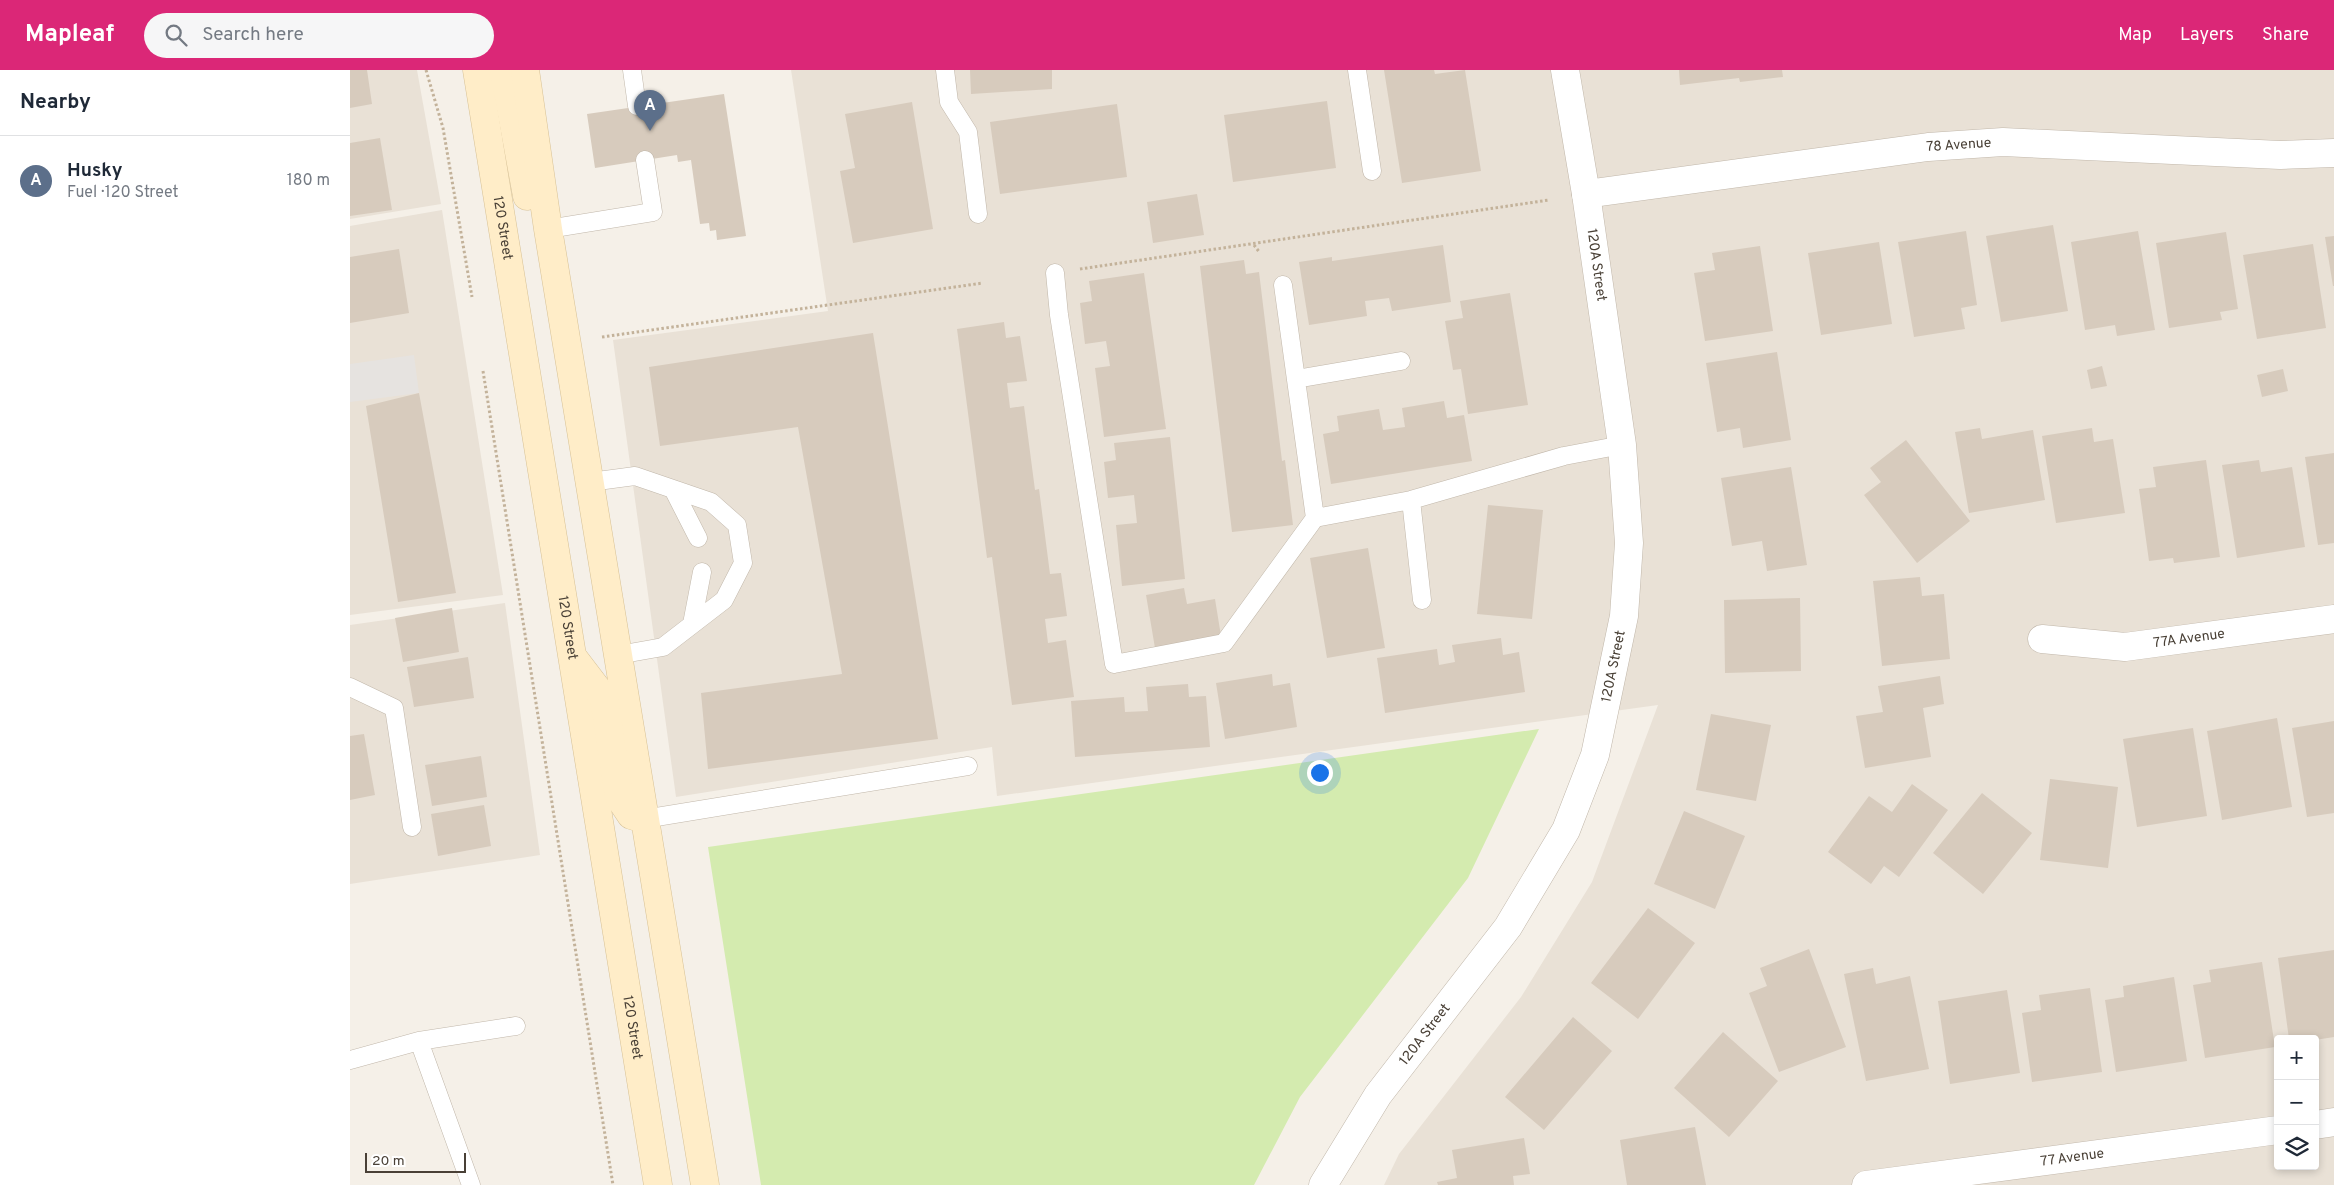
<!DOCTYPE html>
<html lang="en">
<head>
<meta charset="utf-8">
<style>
  body { margin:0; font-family:Overpass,sans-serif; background:#f6f6f7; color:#1f2937 }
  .controls { position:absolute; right:15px; bottom:15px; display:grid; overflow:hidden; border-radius:5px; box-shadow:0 2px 8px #0003 }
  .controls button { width:45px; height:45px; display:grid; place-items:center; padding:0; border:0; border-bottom:1px solid #e0e1e3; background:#fff; color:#1f2937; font:25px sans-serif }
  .scale { position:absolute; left:15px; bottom:12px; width:101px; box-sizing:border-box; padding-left:5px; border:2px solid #494036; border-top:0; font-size:14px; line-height:18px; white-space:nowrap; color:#494036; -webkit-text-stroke:4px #fff; paint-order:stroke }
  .you { position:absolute; left:969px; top:702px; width:18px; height:18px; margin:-12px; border:4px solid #fff; border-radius:50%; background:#1a73e8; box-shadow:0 0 0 8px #1a73e833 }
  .badge { display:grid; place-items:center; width:32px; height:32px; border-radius:50%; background:#db2777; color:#fff; font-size:16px; font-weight:700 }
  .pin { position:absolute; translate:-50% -41px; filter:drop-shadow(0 1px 2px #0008) }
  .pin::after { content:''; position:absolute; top:26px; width:18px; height:15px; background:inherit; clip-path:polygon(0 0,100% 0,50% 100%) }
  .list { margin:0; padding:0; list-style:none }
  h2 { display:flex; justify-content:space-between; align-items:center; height:65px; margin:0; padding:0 20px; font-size:21px }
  h2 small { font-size:16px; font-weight:400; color:#747a83 }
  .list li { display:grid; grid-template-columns:32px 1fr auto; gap:15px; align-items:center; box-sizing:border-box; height:90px; padding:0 20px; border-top:1px solid #e0e1e3 }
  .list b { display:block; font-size:19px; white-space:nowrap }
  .list p { margin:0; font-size:16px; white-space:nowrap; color:#747a83 }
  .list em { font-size:16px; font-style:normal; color:#747a83 }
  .icon { flex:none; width:28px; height:28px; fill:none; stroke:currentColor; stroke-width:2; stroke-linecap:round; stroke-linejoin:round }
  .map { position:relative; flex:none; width:1984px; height:1115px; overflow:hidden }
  header { display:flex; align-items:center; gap:30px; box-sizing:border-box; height:70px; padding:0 25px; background:#db2777; color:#fff }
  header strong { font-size:24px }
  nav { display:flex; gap:28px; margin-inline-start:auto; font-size:18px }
  .search { width:350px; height:45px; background:#f6f6f7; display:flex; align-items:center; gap:12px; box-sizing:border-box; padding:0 18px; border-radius:28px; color:#747a83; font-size:19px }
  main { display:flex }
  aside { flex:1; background:#fff }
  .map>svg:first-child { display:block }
  .residential { fill:#e9e1d6; fill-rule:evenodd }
  .green { fill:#d4ebaf }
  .parking { fill:#e6e3e0 }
  .building { fill:#d7cbbd }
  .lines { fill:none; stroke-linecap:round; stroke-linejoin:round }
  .service-casing { stroke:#c1b7aa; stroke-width:19 }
  .minor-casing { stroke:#c1b7aa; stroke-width:29 }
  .secondary-casing { stroke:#d7c195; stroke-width:29 }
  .path { stroke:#c3b29a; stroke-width:3; stroke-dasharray:2.5 2.5; stroke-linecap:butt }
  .service { stroke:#fff; stroke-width:18 }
  .minor { stroke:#fff; stroke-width:28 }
  .secondary { stroke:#ffedc8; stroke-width:28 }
  .labels { text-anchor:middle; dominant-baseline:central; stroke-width:4; stroke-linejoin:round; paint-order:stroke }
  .street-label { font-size:14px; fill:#494036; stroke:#fff }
</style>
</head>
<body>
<header>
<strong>Mapleaf</strong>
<div class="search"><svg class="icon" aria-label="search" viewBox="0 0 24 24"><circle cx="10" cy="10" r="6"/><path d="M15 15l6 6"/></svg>Search here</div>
<nav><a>Map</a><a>Layers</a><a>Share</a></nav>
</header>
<main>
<aside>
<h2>Nearby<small></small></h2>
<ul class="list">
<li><span class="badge" style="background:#5c6f8a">A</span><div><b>Husky</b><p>Fuel · 120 Street</p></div><em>180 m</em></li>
</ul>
</aside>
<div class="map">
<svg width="1984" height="1115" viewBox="0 0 1984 1115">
  <rect width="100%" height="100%" fill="#f5f0e8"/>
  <path class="residential" d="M 0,0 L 67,0 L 91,134 L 0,149 Z
    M 441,0 L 1984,0 L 1984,1115 L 1034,1115 L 1049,1084 L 1171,927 L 1242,812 L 1308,635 L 647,726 L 642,677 L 326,727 L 263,270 L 478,241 ZM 1928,969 L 1965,969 L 1965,1096 L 1928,1096 Z
    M 92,140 L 153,525 L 0,545 L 0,156 Z
    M 155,533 L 190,785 L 0,814 L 0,555 Z"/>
  <path class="green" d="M 1189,659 L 1118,808 L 950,1027 L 904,1115 L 411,1115 L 358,777 Z"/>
  <path class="parking" d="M 64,285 L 69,323 L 0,332 L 0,294 Z"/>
  <path class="building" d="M 0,0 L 17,0 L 22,34 L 0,38 Z
    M 620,0 L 702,0 L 702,19 L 621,24 Z
    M 1034,0 L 1084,0 L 1085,4 L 1115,0 L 1131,101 L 1052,113 Z
    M 1329,0 L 1432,0 L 1433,7 L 1390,12 L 1389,8 L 1330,15 Z
    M 374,24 L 396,166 L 367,170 L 366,160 L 360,161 L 359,153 L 350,154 L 341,90 L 328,92 L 327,85 L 245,98 L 237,44 Z
    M 977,31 L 986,98 L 883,112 L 874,45 Z
    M 562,32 L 583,159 L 503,173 L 490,101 L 505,98 L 495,44 Z
    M 767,34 L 777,107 L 650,124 L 640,52 Z
    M 30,68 L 42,140 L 0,146 L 0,73 Z
    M 847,124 L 854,165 L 803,173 L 797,132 Z
    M 1703,155 L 1718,241 L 1651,252 L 1636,166 Z
    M 1616,161 L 1627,235 L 1611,238 L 1615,259 L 1564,267 L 1548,172 Z
    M 1788,161 L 1805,260 L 1767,266 L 1765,255 L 1735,260 L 1721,172 Z
    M 1876,162 L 1888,239 L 1870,242 L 1872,250 L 1819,258 L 1806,173 Z
    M 1984,166 L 1984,216 L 1983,216 L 1975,167 Z
    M 1529,172 L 1542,254 L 1471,265 L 1458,183 Z
    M 1963,174 L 1976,258 L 1907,269 L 1893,185 Z
    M 1093,175 L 1101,232 L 1042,241 L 1039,228 L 1015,231 L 1017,246 L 959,255 L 949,192 L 982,187 L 982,191 Z
    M 1410,176 L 1423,261 L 1355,271 L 1344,203 L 1365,200 L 1362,183 Z
    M 49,179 L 59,243 L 0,253 L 0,187 Z
    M 894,190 L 896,204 L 909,202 L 932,391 L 935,390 L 943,455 L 882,462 L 850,196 Z
    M 794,203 L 816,359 L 754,367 L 745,298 L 760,296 L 756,271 L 735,274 L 730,233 L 742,231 L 739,211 Z
    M 1160,223 L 1178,335 L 1118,344 L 1111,299 L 1103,300 L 1095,251 L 1113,248 L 1110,231 Z
    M 654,252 L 656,268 L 670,266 L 677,311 L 657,313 L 660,338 L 674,336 L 685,420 L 689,419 L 700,504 L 711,503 L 717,546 L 695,549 L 698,573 L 716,570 L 724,627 L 662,635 L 642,487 L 637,488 L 607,259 Z
    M 523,263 L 588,669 L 358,699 L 351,623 L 492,604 L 448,357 L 310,376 L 299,297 Z
    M 1427,282 L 1441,370 L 1393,378 L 1390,358 L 1367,362 L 1356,293 Z
    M 1752,296 L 1757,316 L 1741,319 L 1737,300 Z
    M 1933,299 L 1938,321 L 1912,327 L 1907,305 Z
    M 69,323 L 106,523 L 48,532 L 16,336 Z
    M 1094,331 L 1097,348 L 1114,345 L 1122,391 L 981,414 L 973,364 L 989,361 L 987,346 L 1029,339 L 1033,360 L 1055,357 L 1052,338 Z
    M 1630,358 L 1632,369 L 1683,360 L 1695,430 L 1619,443 L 1605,362 Z
    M 1742,358 L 1744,372 L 1763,369 L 1775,443 L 1706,453 L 1692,366 Z
    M 820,367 L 835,509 L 772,516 L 766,455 L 787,453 L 784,425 L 758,428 L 754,392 L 766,390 L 764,373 Z
    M 1556,370 L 1620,451 L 1567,493 L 1514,425 L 1531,412 L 1520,398 Z
    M 1984,383 L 1984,473 L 1968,475 L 1955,387 Z
    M 1856,390 L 1870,487 L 1824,493 L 1823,488 L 1799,491 L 1789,419 L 1806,417 L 1803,397 Z
    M 1909,390 L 1911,402 L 1942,397 L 1955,477 L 1887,488 L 1872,395 Z
    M 1441,397 L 1457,495 L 1417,501 L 1412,471 L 1382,476 L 1371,408 Z
    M 1138,435 L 1193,440 L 1182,549 L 1127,544 Z
    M 1018,478 L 1035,578 L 977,588 L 960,488 Z
    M 1570,507 L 1572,526 L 1594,524 L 1600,589 L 1532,596 L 1523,511 Z
    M 834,518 L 837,534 L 865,529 L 871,566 L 805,578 L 796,525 Z
    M 1450,528 L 1451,601 L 1375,603 L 1374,530 Z
    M 102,538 L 109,582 L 53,592 L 45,548 Z
    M 1151,568 L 1153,585 L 1169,582 L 1175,622 L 1035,643 L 1027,588 L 1087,579 L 1089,595 L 1105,592 L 1102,575 Z
    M 118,587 L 124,628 L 64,637 L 57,597 Z
    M 922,604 L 923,616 L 940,613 L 947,657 L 875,669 L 866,613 Z
    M 1590,606 L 1594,634 L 1573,638 L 1581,687 L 1515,698 L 1506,646 L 1533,642 L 1528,616 Z
    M 838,614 L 839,627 L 856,626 L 860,677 L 725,687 L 721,631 L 774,627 L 775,642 L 798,641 L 796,617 Z
    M 1361,644 L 1421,655 L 1406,731 L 1346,720 Z
    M 1927,648 L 1942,737 L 1872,750 L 1857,661 Z
    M 1984,651 L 1984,743 L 1957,747 L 1942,658 Z
    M 1843,658 L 1857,746 L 1787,757 L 1773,669 Z
    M 14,664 L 25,725 L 0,730 L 0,666 Z
    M 131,686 L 137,727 L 82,736 L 75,695 Z
    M 1700,709 L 1768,717 L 1758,798 L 1690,790 Z
    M 1562,714 L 1598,740 L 1549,807 L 1534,796 L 1521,814 L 1478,782 L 1519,726 L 1542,742 Z
    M 1632,723 L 1682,763 L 1633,824 L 1583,783 Z
    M 134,735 L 141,776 L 88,786 L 81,744 Z
    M 1334,741 L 1395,766 L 1365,839 L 1304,814 Z
    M 1298,838 L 1345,873 L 1288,949 L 1241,913 Z
    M 1459,879 L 1496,977 L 1429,1002 L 1399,923 L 1417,916 L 1410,898 Z
    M 1984,880 L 1984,967 L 1965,970 L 1939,969 L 1928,888 Z
    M 1912,892 L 1925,977 L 1855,988 L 1843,915 L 1861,912 L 1859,900 Z
    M 1523,898 L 1526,914 L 1560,906 L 1579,999 L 1516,1011 L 1494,904 Z
    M 1824,907 L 1837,991 L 1766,1002 L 1755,930 L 1774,927 L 1773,916 Z
    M 1740,918 L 1752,1002 L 1682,1012 L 1672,943 L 1691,940 L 1689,925 Z
    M 1657,920 L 1670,1003 L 1600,1014 L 1588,931 Z
    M 1223,947 L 1262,981 L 1194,1060 L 1155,1027 Z
    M 1373,962 L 1428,1011 L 1379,1067 L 1324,1018 Z
    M 1345,1057 L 1356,1115 L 1277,1115 L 1270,1070 Z
    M 1174,1068 L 1180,1104 L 1163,1106 L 1164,1115 L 1088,1115 L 1087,1112 L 1107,1108 L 1102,1080 Z"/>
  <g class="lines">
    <g class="service-casing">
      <path id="service" d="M 282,0 L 287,36
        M 595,0 L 599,32 L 618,62 L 628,144
        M 1007,0 L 1022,101
        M 198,159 L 303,142 L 295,90
        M 705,203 L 709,245 L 764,594 L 874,573 L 965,448 L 1061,430 L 1214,386 L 1272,375
        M 933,215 L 965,448
        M 946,309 L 1051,291
        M 240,412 L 285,406 L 361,432 L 387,455 L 393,493 L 374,530 L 313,577 L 268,585
        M 323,419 L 348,468
        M 1061,430 L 1072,530
        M 342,554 L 352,502
        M 0,617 L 44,638 L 62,757
        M 294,749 L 618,696
        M 69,971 L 121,1115
        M 0,990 L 69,971 L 166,956"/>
    </g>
    <g class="minor-casing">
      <g id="minor">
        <path id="s1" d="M 1236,124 L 1578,77 L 1653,72 L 1930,85 L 1984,83"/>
        <path id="s2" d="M 1692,569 L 1775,577 L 1984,549"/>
        <path d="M 1965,1055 L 1984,1052"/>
        <path id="s3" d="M 973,1115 L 1028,1025 L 1158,857 L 1216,760 L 1245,685 L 1274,546 L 1279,473 L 1272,375 L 1236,124 L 1215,0"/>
        <path id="s4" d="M 1516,1115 L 1928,1060"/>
      </g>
    </g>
    <g class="secondary-casing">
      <g id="secondary">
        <path id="s5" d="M 127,0 L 308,1115"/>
        <path d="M 154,0 L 177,126"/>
        <path d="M 175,0 L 198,159 L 355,1115"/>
        <path d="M 225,590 L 254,628 L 269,727 L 281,745 L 294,749"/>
      </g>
    </g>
    <path class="path" d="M 76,0 L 93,58 L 122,227
      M 904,175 L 910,183
      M 730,199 L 1199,130
      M 252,267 L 633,213
      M 133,301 L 263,1115"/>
    <use href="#service" class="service"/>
    <use href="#minor" class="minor"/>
    <use href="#secondary" class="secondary"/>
  </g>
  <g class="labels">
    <g class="street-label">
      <text stroke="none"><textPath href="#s1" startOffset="376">78 Avenue</textPath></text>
      <text stroke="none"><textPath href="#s5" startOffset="160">120 Street</textPath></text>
      <text transform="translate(1246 195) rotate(82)">120A Street</text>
      <text stroke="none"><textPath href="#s5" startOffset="565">120 Street</textPath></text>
      <text stroke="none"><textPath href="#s2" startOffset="148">77A Avenue</textPath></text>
      <text stroke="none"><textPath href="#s3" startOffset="602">120A Street</textPath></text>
      <text stroke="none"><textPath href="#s5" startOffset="970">120 Street</textPath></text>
      <text stroke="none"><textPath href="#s3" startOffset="182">120A Street</textPath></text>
      <text stroke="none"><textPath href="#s4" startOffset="208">77 Avenue</textPath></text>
    </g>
  </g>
</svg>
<div class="controls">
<button>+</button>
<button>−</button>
<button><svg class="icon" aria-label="layers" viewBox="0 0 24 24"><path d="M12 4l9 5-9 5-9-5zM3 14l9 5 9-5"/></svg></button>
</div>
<div class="scale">20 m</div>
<div class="you"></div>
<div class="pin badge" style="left:300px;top:61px;background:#5c6f8a">A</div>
</div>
</main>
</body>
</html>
